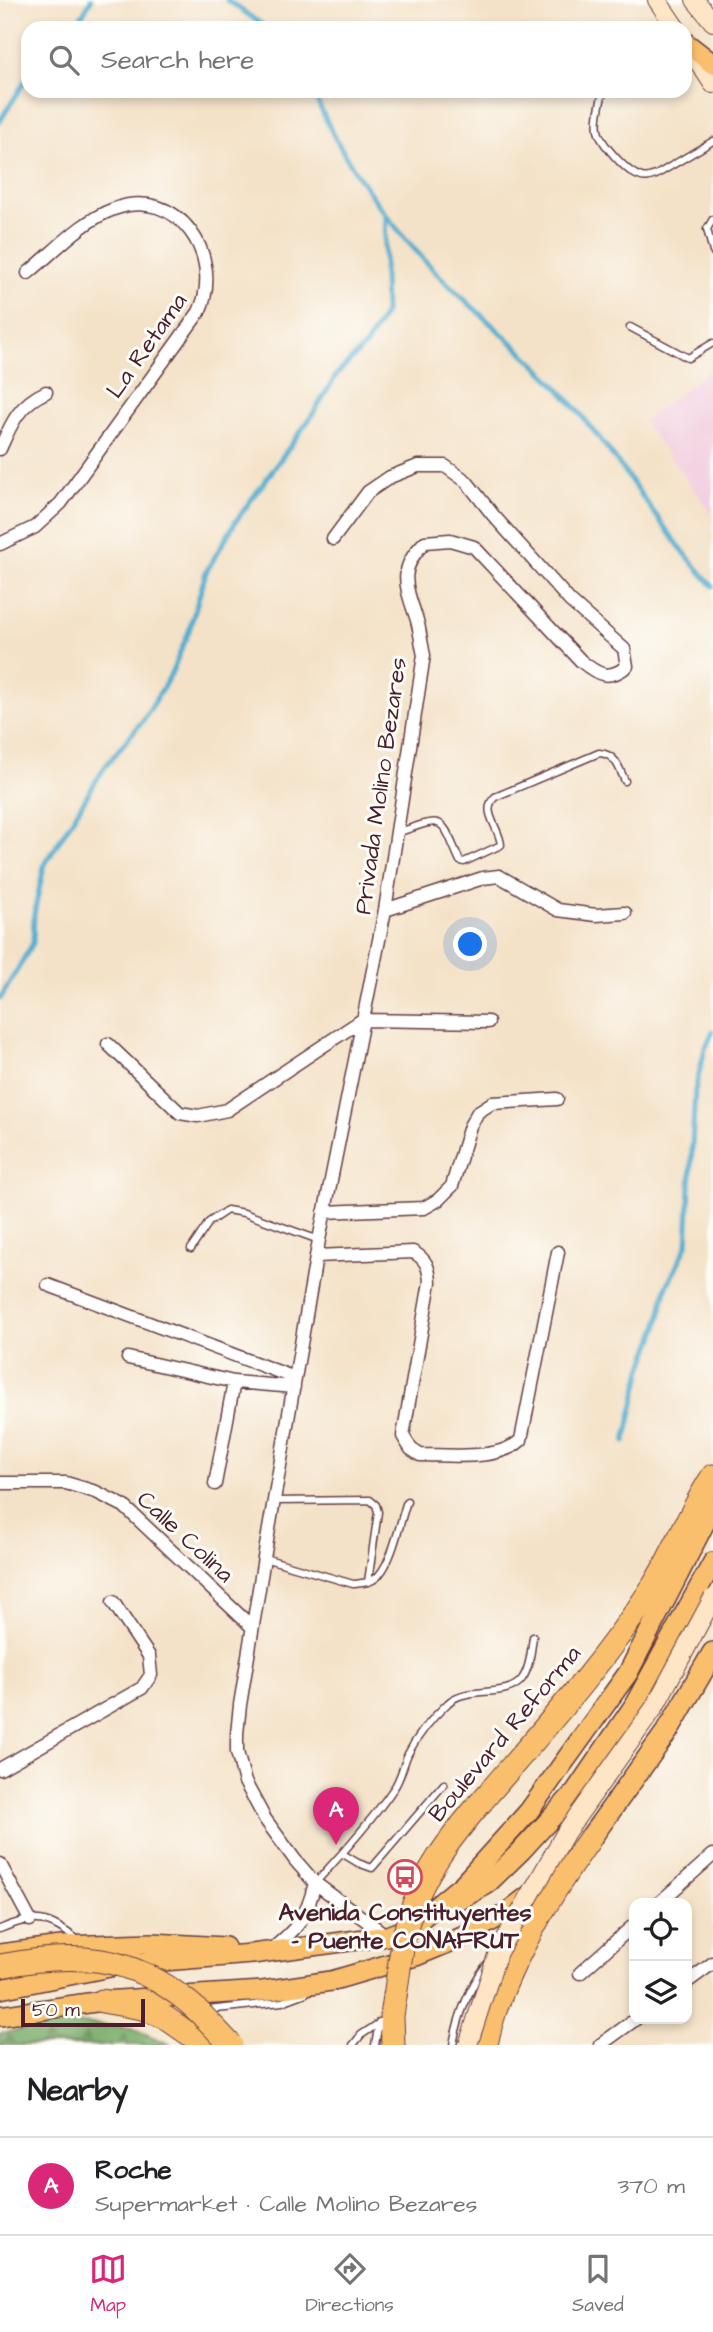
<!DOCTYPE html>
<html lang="en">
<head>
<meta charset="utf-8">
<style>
  body { margin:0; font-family:"Architects Daughter",sans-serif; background:#f6f6f6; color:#202124 }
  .controls { position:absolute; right:21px; bottom:21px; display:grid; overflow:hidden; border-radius:14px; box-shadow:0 4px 10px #0003 }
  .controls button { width:63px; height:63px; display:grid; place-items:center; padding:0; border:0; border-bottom:2px solid #e0e0e0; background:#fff; color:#202124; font:35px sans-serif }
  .scale { position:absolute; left:21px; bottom:18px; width:124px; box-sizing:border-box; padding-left:7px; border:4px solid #4a1f2b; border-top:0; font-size:19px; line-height:24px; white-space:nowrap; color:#4a1f2b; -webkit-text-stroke:5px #fdfcf7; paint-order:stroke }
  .you { position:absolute; left:471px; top:945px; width:24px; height:24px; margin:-18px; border:5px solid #fff; border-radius:50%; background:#1a73e8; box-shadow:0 0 0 10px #1a73e833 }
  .badge { display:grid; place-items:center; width:46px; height:46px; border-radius:50%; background:#db2777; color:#fff; font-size:23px; font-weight:700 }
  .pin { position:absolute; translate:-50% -58px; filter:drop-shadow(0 2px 4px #0008) }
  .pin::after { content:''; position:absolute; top:37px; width:24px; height:21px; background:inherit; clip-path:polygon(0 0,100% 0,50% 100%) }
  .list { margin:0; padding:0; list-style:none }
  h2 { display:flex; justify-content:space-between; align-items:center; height:91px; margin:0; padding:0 28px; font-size:30px }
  h2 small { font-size:23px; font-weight:400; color:#757577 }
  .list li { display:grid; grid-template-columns:46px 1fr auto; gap:21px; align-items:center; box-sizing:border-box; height:98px; padding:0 28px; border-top:2px solid #e0e0e0 }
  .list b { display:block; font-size:26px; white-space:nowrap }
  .list p { margin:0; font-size:23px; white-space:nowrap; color:#757577 }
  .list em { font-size:23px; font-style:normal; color:#757577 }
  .icon { flex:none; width:38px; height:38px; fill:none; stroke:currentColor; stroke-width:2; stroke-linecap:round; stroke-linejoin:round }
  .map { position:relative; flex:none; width:713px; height:2045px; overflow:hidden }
  .search { position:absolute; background:#fff; box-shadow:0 4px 10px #0003; left:21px; right:21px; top:21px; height:77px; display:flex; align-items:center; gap:18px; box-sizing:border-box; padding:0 24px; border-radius:21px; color:#757577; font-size:26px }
  .sheet { height:189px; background:#fff }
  nav { display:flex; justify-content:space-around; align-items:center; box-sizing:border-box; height:98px; border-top:2px solid #e0e0e0; background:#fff; font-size:19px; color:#757577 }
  nav a { display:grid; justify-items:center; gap:4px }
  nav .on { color:#db2777 }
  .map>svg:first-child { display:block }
  .built { fill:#f3cfe0 }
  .forest { fill:url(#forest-firs); stroke:#606448; stroke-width:2 }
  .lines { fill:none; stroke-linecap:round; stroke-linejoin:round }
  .stream { stroke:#51adcf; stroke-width:5 }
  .service-casing { stroke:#643c43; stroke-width:9 }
  .minor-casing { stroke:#643c43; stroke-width:15 }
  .secondary-casing { stroke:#643c43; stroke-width:20 }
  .primary-casing { stroke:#643c43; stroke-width:22 }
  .trunk-casing { stroke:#643c43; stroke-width:24 }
  .motorway-casing { stroke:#643c43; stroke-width:25 }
  .service { stroke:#fff; stroke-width:6 }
  .minor { stroke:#fff; stroke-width:12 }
  .secondary { stroke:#fde5c5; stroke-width:18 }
  .primary { stroke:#f9bf6d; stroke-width:19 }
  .trunk { stroke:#f9bf6d; stroke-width:21 }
  .motorway { stroke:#f9bf6d; stroke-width:23 }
  .secondary-bridge-casing { stroke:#643c43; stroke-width:20; stroke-linecap:butt }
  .motorway-bridge-casing { stroke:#643c43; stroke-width:25; stroke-linecap:butt }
  .secondary-bridge { stroke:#fde5c5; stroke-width:18 }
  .motorway-bridge { stroke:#f9bf6d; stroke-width:23 }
  .labels { text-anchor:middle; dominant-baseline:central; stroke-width:6; stroke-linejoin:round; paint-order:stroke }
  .street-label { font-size:24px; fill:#4a1f2b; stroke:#fdfcf7 }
  .poi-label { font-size:24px; font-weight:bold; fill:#4a1f2b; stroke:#fdfcf7 }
</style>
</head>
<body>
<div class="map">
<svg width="713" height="2045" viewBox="0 0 713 2045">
  <defs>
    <pattern id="forest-firs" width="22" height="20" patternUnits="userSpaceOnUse" patternTransform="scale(1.75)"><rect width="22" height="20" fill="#76aa66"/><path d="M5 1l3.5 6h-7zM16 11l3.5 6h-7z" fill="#638a54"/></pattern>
  </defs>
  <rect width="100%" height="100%" fill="#fdfcf7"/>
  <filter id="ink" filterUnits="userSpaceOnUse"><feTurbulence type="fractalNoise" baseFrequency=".0143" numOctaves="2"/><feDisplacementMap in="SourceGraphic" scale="14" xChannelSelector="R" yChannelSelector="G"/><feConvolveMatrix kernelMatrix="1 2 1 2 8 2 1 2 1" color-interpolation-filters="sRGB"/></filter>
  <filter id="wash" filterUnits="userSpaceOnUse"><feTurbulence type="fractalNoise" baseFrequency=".00686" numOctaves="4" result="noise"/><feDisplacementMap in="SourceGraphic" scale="28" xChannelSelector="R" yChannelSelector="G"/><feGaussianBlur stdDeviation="1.57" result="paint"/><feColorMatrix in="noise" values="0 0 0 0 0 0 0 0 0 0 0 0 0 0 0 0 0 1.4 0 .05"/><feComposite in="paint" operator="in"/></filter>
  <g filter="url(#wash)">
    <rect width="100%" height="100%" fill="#f4e2c8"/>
    <path class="built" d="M 713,368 L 713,515 L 643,421 Z"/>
    <path class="forest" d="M 73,2022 L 132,2028 L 171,2045 L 0,2045 L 0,2033 Z"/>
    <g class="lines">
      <path class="stream" d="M 227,0 L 267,28
        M 70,28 L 80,19 L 91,0
        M 312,91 C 321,108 328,126 338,143 C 362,186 393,226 426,262 C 471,310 524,348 567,398 C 620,458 659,528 713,586
        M 0,121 L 28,76
        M 0,999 L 33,943 L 34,914 L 44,866 L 104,768 L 144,719 L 171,674 L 189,631 L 206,572 L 236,521 L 311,417 L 337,374 L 366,345 L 385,313 L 384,273 L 386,216
        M 625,1442 L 642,1369 L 658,1327 L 666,1288 L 687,1245 L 695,1090 L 705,1049 L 713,1031"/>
    </g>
  </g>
  <g filter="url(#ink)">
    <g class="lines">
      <g class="service-casing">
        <path id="service" d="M 602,96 C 600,106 596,119 598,130 C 600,143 627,172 639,176 C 645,179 650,177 656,175 L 713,141
          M 713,219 L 707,229 L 713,252
          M 630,327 L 688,358 L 713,343
          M 397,833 C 447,815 440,817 460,861 L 464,862 L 501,845 C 500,828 480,811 495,797 L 599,753 C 616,754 619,768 625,781
          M 191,1249 L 209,1222 L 227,1210 L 244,1213 L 319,1240
          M 274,1501 L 370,1500 L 376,1505 L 378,1512 L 368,1582
          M 264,1558 L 353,1584 C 362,1583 373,1583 379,1575 C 393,1559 400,1522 407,1501
          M 343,1854 L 358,1863 L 372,1868 L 444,1784
          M 315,1883 C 342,1854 371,1822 394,1788 C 401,1778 403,1765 408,1754 C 418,1734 432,1718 448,1703 C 466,1685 508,1699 522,1679 C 530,1668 531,1650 533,1637
          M 0,1929 C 36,1913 48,1918 78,1940
          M 207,2010 L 282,2002 L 306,1993
          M 353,2045 L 361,2035 L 387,2018
          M 375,2045 L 379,2022
          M 453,2045 C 458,2016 469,1988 487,1964"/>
      </g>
      <g class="minor-casing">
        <path id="minor" d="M 0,449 C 11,424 19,404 46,392
          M 333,539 L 368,492 L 390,477 L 418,466 L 445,466 L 466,481 L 493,515 L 570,601 L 624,649 L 627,666 C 609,681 598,675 581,661 L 474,547 L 450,540 L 425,542 C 398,568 405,585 416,617 C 420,629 421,643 424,655 L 385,910 L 319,1240 L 264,1558 L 240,1705 L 237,1734 L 237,1752 L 245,1782 L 265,1819 L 295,1860 L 315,1883 L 387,1936
          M 0,544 L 35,527 L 61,503 L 199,312 C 225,257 178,185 114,209 C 81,221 55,251 28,273
          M 385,910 L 483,878 L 499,876 L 558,910 L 596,915 L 625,913
          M 108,1044 L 180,1113 L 198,1116 L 227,1110 L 362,1020 L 488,1022
          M 324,1212 L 424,1208 L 438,1200 L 452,1186 L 470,1126 L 478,1112 L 492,1103 L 557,1099
          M 316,1256 L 413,1252 C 426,1259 429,1267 430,1282 L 403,1436 L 411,1449 L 420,1455 C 450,1455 499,1461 521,1440 L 558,1252
          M 48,1285 L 295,1378
          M 128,1358 L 234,1382 L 294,1387
          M 0,1483 L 66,1483 L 96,1492 L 124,1506 L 252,1627
          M 215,1484 L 234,1382
          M 0,1769 L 142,1688 L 151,1675 L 149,1656 L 113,1602
          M 0,1864 L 30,1920
          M 659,1903 L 713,1855
          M 270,1951 C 298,1928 306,1919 315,1883
          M 580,1973 L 634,1925
          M 687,1982 L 713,1963
          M 600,2045 L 636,2019"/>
      </g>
      <g class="secondary-casing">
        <path id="secondary" d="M 657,0 L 676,28
          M 695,0 L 713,22
          M 690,49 L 713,84"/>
      </g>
      <g class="primary-casing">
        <path id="primary" d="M 686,43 L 713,64
          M 452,1904 L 486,1885 L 521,1851 L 575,1792 L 633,1707 L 713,1562
          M 0,1954 L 61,1946 L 152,1943 L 225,1947
          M 0,1989 L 125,1964 L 252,1954 L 387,1936 L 411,1927 L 463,1884 L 529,1811 L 628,1673 L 713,1507
          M 0,2016 L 102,2001 L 263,1991 L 331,1981 L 416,1956 L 467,1935 L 506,1913 L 532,1893"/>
      </g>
      <g class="trunk-casing">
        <path id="trunk" d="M 589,1840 L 668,1730 L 713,1653"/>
      </g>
      <g class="motorway-casing">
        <path id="motorway" d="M 482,1801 C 541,1732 602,1665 652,1588 C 675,1552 689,1512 713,1476
          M 102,2001 L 142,2008 L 163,2016 L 205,2045
          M 393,2045 L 392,2016 L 395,1996
          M 486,2045 C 498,1979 550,1894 589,1840"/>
      </g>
      <use href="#service" class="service"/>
      <use href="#minor" class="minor"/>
      <use href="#secondary" class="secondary"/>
      <use href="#primary" class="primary"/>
      <use href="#trunk" class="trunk"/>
      <use href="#motorway" class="motorway"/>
      <g class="secondary-bridge-casing">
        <path id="secondary-bridge" d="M 468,2045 L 498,1952 L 566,1832 L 654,1708 L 713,1598"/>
      </g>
      <g class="motorway-bridge-casing">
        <path id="motorway-bridge" d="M 0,1966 C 72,1952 130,1953 189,2003 C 204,2015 217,2031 231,2045
          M 395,1996 C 399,1972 401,1945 408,1921 C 422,1874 451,1837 482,1801"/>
      </g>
      <use href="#secondary-bridge" class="secondary-bridge"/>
      <use href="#motorway-bridge" class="motorway-bridge"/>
    </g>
  </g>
  <defs>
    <g id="bus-ring" transform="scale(1.75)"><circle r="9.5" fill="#fdfcf7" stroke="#d1495b" stroke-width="1.5"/><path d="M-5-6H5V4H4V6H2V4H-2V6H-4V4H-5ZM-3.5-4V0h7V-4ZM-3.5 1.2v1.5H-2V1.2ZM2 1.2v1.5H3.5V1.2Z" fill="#d1495b"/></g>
  </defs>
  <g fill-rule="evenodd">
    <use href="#bus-ring" x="405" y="1877"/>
  </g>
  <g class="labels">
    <g class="street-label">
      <text transform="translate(147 346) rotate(-55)">La Retama</text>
      <text transform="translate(381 786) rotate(-82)">Privada Molino Bezares</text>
      <text transform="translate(185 1537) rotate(43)">Calle Colina</text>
      <text transform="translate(505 1734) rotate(-50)">Boulevard Reforma</text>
    </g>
    <g class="poi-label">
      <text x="405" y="1913">Avenida Constituyentes<tspan x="405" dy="28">- Puente CONAFRUT</tspan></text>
    </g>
  </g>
</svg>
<div class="controls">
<button><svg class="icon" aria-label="locate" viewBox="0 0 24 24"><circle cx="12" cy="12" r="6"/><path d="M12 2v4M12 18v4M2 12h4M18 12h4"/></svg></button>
<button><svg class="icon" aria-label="layers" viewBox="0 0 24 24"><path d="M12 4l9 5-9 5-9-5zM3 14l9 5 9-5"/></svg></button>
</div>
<div class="scale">50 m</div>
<div class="you"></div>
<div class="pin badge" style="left:336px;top:1845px">A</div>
<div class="search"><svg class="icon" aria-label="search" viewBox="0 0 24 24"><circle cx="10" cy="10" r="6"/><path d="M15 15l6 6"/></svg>Search here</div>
</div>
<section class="sheet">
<h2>Nearby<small></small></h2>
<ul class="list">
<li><span class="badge">A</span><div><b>Roche</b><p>Supermarket · Calle Molino Bezares</p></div><em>370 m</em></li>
</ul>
</section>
<nav>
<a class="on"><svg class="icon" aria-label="map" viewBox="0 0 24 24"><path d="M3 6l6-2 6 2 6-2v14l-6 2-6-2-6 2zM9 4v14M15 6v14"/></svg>Map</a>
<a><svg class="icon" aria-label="directions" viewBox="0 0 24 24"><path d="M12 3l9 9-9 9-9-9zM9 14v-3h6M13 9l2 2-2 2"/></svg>Directions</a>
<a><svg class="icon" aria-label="saved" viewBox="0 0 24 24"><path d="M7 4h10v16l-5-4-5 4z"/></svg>Saved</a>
</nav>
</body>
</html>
